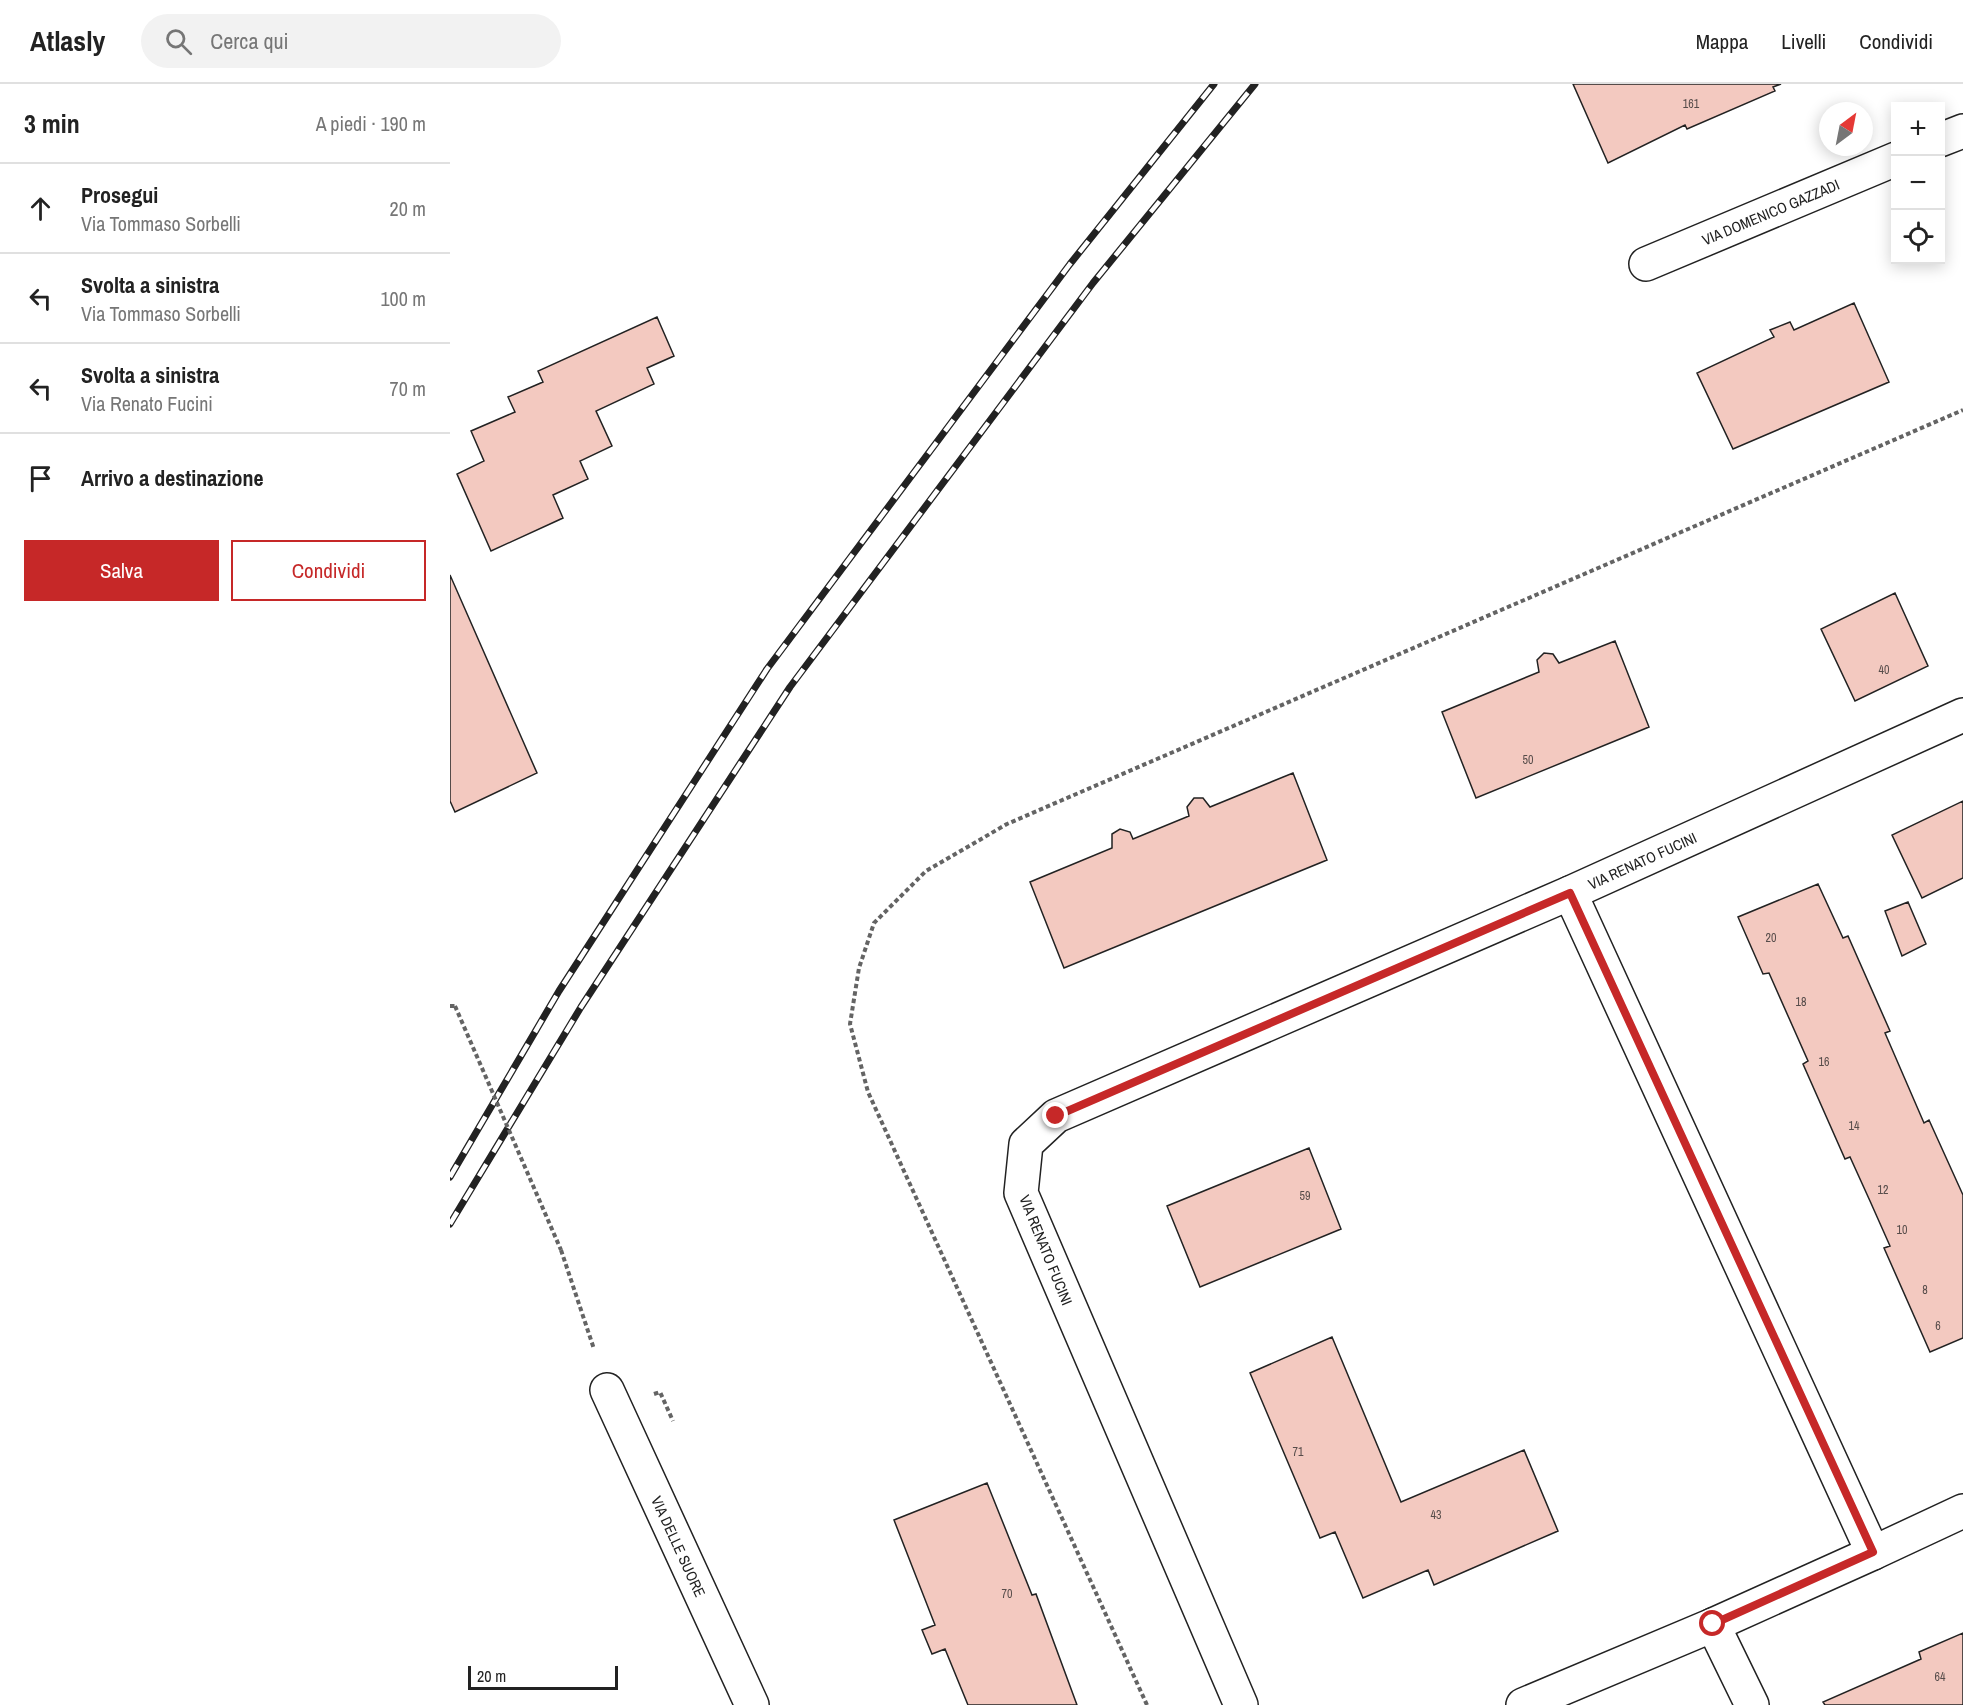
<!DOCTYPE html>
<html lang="it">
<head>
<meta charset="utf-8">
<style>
  body { margin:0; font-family:"Archivo Narrow",sans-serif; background:#f2f2f2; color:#222 }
  .controls { position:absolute; right:18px; top:18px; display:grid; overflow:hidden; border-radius:0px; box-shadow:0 3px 15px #0003 }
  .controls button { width:54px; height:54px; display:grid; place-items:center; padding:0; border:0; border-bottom:2px solid #e0e0e0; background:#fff; color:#222; font:30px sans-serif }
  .compass { position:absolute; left:1369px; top:18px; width:54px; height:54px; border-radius:50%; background:#fff; box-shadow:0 3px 15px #0003; rotate:32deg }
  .scale { position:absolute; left:18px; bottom:15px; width:150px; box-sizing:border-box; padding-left:6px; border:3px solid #222; border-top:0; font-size:16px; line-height:21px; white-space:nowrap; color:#222; -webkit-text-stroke:4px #fff; paint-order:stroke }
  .stop { position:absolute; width:18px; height:18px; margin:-14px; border:4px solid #c62828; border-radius:50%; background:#fff }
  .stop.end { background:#c62828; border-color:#fff; box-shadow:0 2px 6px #0008 }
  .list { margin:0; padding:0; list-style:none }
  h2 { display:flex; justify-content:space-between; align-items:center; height:78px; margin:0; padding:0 24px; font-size:26px }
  h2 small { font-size:20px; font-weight:400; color:#767676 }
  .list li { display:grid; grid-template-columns:39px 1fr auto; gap:18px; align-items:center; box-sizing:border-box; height:90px; padding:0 24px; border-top:2px solid #e0e0e0 }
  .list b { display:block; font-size:22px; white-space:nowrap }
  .list p { margin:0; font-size:20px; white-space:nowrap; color:#767676 }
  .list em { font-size:20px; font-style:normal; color:#767676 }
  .actions { display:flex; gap:12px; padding:18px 24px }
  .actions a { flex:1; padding:14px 0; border:2px solid #c62828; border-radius:0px; text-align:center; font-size:21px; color:#c62828 }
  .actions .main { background:#c62828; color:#fff }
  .icon { flex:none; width:33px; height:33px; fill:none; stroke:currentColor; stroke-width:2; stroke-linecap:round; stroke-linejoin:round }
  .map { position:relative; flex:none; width:1513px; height:1621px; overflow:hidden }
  header { display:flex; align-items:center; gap:36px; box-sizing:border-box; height:84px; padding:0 30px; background:#fff; border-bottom:2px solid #e0e0e0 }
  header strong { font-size:28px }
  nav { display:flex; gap:33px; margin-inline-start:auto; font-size:21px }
  .search { width:420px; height:54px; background:#f2f2f2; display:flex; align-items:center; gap:15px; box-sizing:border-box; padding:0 21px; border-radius:33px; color:#767676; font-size:22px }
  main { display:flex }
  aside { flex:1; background:#fff }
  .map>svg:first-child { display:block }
  .building { fill:#f3c9c0; stroke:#222; stroke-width:1.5 }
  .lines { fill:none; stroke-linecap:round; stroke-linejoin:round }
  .minor-casing { stroke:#222; stroke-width:36 }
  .path { stroke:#646464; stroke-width:4; stroke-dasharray:4.5 3; stroke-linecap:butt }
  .minor { stroke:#fff; stroke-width:33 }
  .rail-casing { stroke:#222; stroke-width:7 }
  .rail { stroke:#fff; stroke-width:4.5; stroke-dasharray:14; stroke-linecap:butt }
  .path-bridge { stroke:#646464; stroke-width:4; stroke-dasharray:4.5 3; stroke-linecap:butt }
  .route { stroke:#c62828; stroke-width:8 }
  .labels { text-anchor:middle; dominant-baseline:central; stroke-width:4.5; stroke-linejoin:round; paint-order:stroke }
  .number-label { font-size:12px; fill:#564c4a }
  .street-label { font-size:15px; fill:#222; stroke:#fff }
</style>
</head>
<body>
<header>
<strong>Atlasly</strong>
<div class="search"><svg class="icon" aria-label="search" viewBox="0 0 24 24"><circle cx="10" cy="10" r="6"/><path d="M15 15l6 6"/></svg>Cerca qui</div>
<nav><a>Mappa</a><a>Livelli</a><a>Condividi</a></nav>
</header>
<main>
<aside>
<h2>3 min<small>A piedi · 190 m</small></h2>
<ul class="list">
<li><svg class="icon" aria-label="ahead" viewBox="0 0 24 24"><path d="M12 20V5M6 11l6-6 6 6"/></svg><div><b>Prosegui</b><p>Via Tommaso Sorbelli</p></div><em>20 m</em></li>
<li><svg class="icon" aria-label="left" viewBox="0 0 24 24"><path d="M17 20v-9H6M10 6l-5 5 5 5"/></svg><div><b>Svolta a sinistra</b><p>Via Tommaso Sorbelli</p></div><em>100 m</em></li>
<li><svg class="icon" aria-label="left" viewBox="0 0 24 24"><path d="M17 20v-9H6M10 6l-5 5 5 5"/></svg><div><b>Svolta a sinistra</b><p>Via Renato Fucini</p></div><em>70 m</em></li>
<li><svg class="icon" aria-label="arrive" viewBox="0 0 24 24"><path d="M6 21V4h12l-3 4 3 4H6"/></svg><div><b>Arrivo a destinazione</b></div></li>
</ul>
<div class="actions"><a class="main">Salva</a><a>Condividi</a></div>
</aside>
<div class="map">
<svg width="1513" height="1621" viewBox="0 0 1513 1621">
  <rect width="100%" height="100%" fill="#fff"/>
  <path class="building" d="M 1123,0 L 1331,0 L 1323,3 L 1325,7 L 1237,45 L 1235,41 L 1158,79 Z
    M 1404,219 L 1439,298 L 1283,365 L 1247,289 L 1324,253 L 1320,246 L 1340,238 L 1344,246 Z
    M 207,233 L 224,272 L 197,284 L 204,300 L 146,327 L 162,362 L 130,377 L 138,395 L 103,411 L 113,434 L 41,467 L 7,390 L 34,377 L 21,347 L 65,328 L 58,313 L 93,298 L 88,287 Z
    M 0,491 L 87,689 L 5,728 L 0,717 Z
    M 1445,509 L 1478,582 L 1405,617 L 1371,545 Z
    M 1165,557 L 1199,643 L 1026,714 L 992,628 L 1089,588 L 1087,576 L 1094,569 L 1103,570 L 1109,579 Z
    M 843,689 L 877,776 L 614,884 L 580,798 L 662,764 L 662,750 L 670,745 L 680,748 L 683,755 L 739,732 L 737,723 L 744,714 L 753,714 L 760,723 Z
    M 1513,717 L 1513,794 L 1472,814 L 1442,751 Z
    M 1368,800 L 1393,854 L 1398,852 L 1440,947 L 1435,949 L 1474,1039 L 1479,1036 L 1513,1111 L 1513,1254 L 1480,1268 L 1434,1164 L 1440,1162 L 1420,1117 L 1400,1073 L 1395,1075 L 1353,980 L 1358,977 L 1319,889 L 1313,890 L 1288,833 Z
    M 1458,818 L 1476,860 L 1452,872 L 1435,827 Z
    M 859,1064 L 891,1145 L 750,1203 L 717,1122 Z
    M 882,1253 L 951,1418 L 1074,1366 L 1108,1447 L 984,1501 L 978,1486 L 913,1514 L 885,1448 L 870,1454 L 800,1289 Z
    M 537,1399 L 582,1511 L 586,1510 L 627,1621 L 518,1621 L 495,1565 L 482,1570 L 472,1546 L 485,1541 L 444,1436 Z
    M 1513,1549 L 1513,1621 L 1375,1621 L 1373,1618 L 1471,1575 L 1469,1568 Z"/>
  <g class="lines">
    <g class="minor-casing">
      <g id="minor">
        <path d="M 1490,56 L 1513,47"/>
        <path id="s1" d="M 1196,180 L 1446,75"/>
        <path id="s2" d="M 157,1306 L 302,1621"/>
        <path d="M 1423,1469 L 1513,1427"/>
        <path d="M 1263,1541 L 1302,1621"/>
        <path id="s3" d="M 791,1621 L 571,1109 L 576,1060 L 606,1032 L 1120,809 L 1513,631"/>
        <path d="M 1073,1621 L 1263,1541 L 1423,1469 L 1120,809"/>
      </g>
    </g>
    <path class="path" d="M 0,922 L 5,922
      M 111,1166 L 144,1265
      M 204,1310 L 210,1308 L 223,1337
      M 697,1621 L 418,1008 L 400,940 L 409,884 L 424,839 L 476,787 L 557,740 L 1513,326"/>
    <use href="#minor" class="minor"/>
    <g class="rail-casing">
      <path id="rail" d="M 0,1093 L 109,907 L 317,585 L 620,180 L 764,0
        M 0,1140 L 131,923 L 340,603 L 643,199 L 805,0"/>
    </g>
    <use href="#rail" class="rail"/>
    <path class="path-bridge" d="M 5,922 L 111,1166"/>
  </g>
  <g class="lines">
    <path class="route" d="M 606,1032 L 1120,809 L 1423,1468 L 1263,1540"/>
  </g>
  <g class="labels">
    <g class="number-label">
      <text x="1241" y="20">161</text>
      <text x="1434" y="586">40</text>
      <text x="1078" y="676">50</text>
      <text x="1321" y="854">20</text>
      <text x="1351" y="918">18</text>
      <text x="1374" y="978">16</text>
      <text x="1404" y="1042">14</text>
      <text x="1433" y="1106">12</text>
      <text x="855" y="1112">59</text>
      <text x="1452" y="1146">10</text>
      <text x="1475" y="1206">8</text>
      <text x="1488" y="1242">6</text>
      <text x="848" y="1368">71</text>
      <text x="986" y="1431">43</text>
      <text x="557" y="1510">70</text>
      <text x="1490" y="1593">64</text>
    </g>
    <g class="street-label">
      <text stroke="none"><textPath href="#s1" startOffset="135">VIA DOMENICO GAZZADI</textPath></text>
      <text stroke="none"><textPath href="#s3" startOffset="1287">VIA RENATO FUCINI</textPath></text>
      <text transform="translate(596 1166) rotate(68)">VIA RENATO FUCINI</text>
      <text stroke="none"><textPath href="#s2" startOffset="172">VIA DELLE SUORE</textPath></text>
    </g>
  </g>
</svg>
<div class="controls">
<button>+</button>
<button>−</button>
<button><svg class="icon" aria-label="locate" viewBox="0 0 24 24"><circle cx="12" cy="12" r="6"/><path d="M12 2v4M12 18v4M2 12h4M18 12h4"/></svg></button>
</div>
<svg class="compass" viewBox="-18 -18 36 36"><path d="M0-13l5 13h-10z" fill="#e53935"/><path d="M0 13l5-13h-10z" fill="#767676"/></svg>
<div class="scale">20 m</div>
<div class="stop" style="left:1263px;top:1540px"></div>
<div class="stop end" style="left:606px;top:1032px"></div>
</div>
</main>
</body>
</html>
